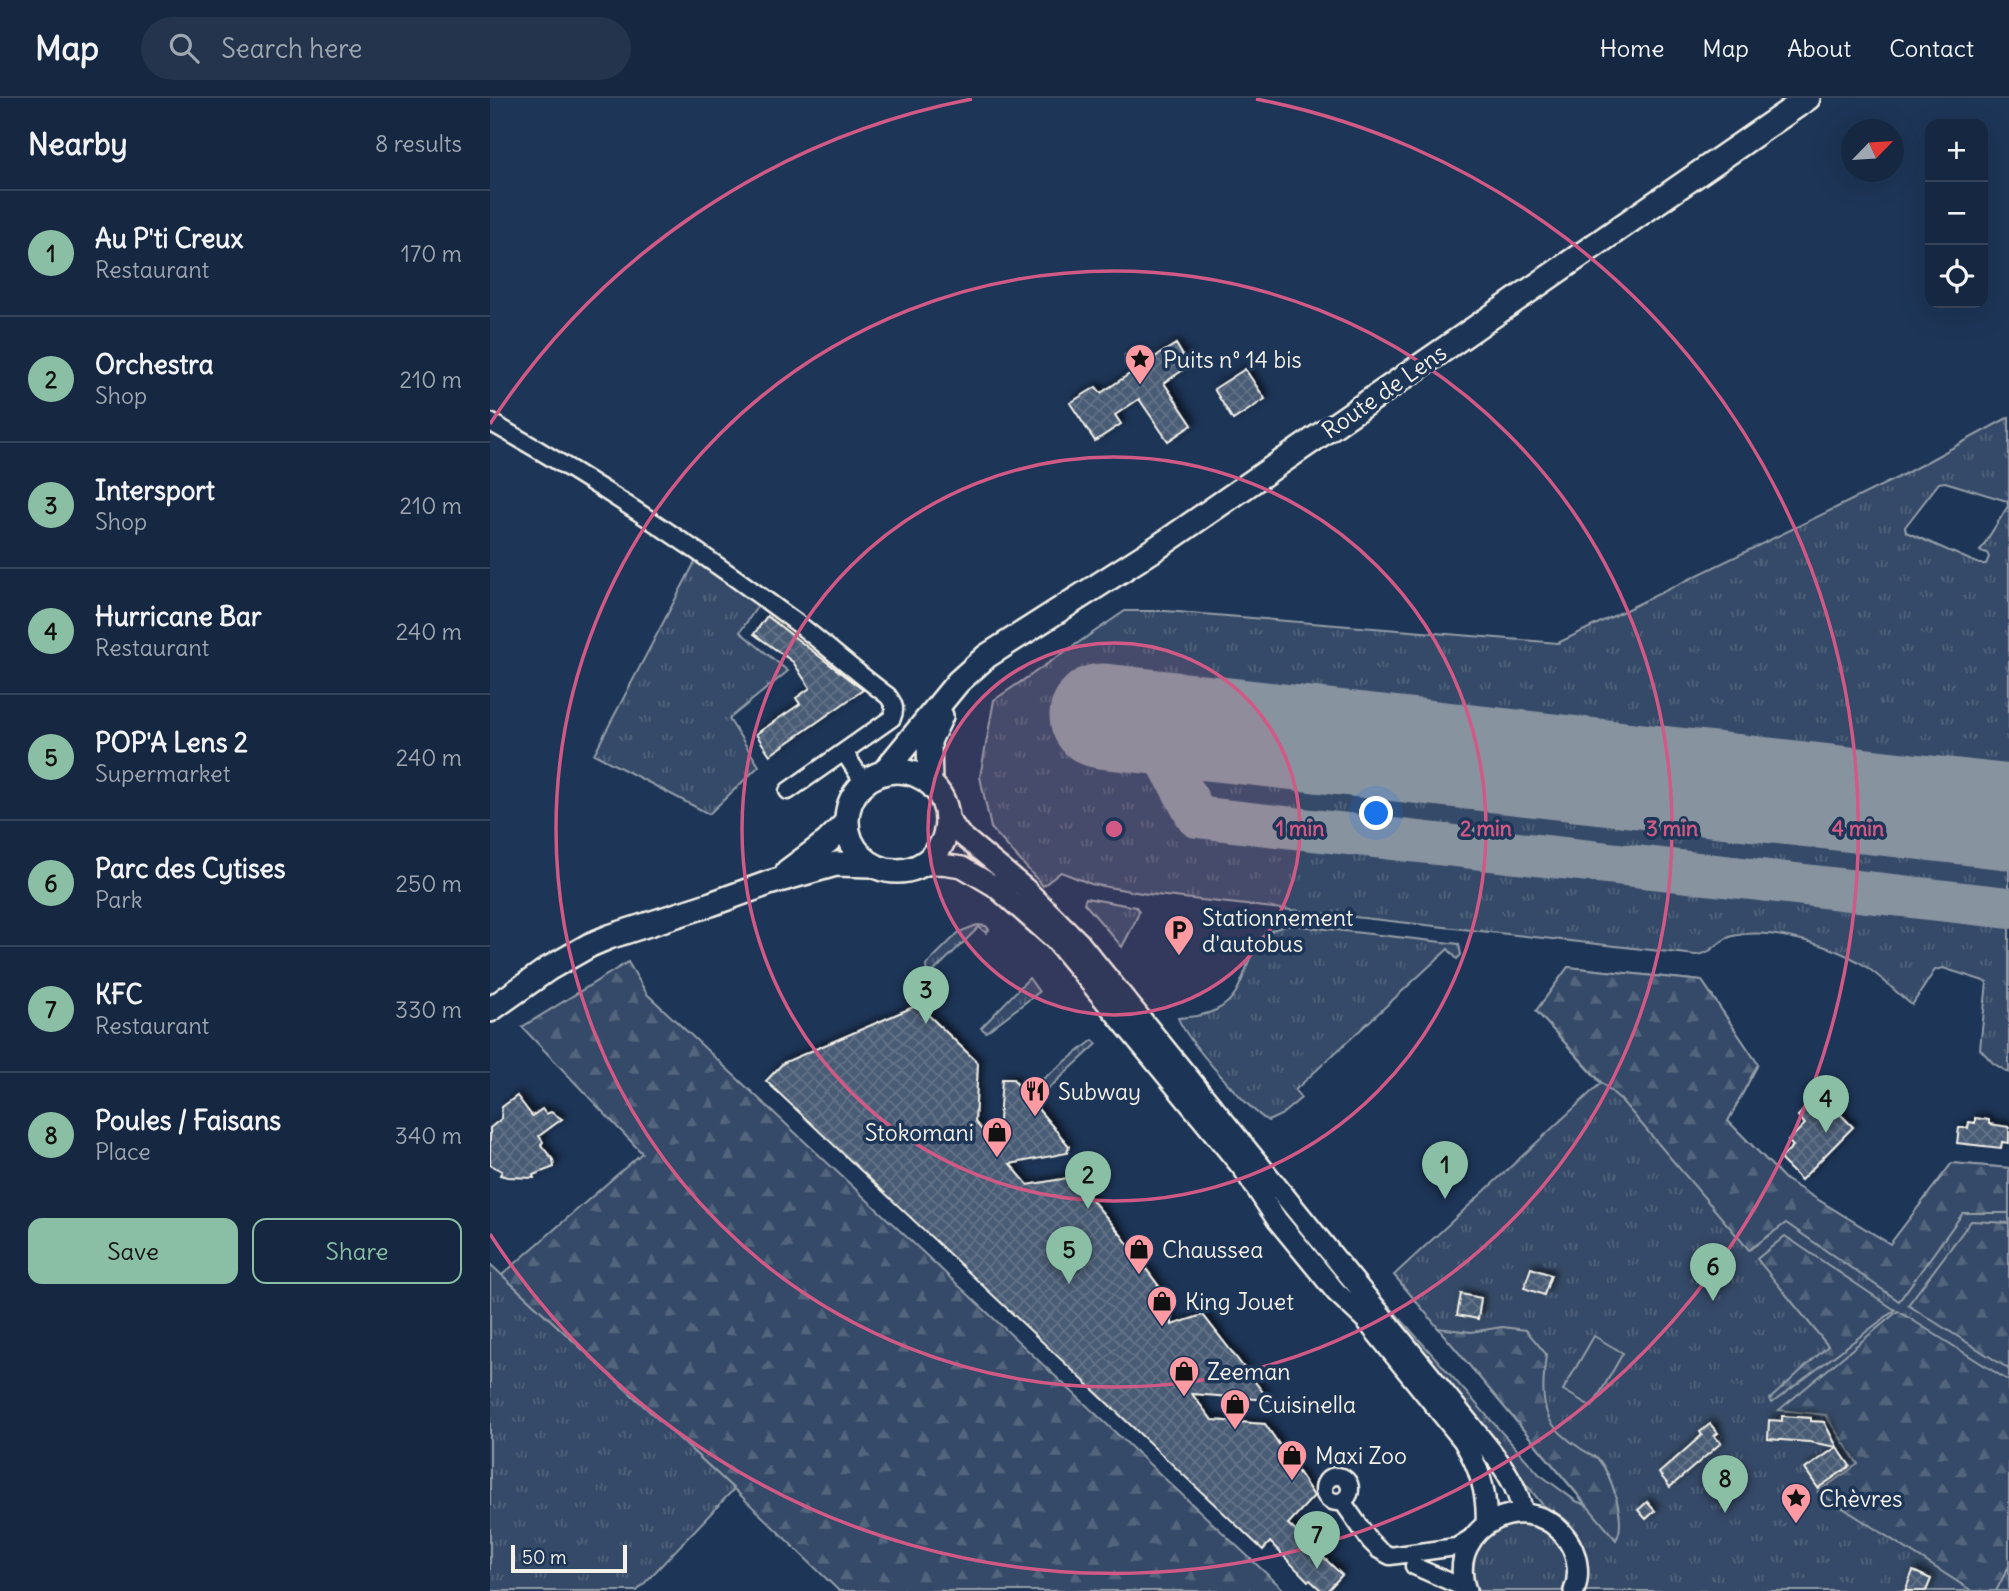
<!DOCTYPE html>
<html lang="en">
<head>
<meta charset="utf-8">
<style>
  body { margin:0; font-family:Delius,sans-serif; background:#23344c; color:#f1f3f6 }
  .controls { position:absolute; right:21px; top:21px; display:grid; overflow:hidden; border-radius:14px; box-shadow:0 7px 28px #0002 }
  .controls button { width:63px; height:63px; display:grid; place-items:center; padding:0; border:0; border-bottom:2px solid #35445a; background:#162841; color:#f1f3f6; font:35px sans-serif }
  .compass { position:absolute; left:1351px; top:21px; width:63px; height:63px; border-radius:50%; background:#162841; box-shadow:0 7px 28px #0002; rotate:65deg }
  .scale { position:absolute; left:21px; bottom:18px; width:116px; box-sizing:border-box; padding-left:7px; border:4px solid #f4f1e8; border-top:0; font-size:19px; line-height:24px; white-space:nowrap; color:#f4f1e8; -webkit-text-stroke:5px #1d3557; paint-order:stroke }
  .you { position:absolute; left:887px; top:716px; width:24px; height:24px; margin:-18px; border:5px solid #fff; border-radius:50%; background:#1a73e8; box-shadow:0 0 0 10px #1a73e833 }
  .badge { display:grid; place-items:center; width:46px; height:46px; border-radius:50%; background:#8abfa5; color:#111; font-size:23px; font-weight:700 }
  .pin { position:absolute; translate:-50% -58px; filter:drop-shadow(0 2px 4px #0008) }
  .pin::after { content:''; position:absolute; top:37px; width:24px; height:21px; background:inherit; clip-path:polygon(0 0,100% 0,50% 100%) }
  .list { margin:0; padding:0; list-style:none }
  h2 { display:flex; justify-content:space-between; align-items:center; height:91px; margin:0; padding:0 28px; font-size:30px }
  h2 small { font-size:23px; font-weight:400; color:#9ea6b1 }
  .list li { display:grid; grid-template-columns:46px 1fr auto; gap:21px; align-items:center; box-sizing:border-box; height:126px; padding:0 28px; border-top:2px solid #35445a }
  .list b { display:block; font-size:26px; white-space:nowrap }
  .list p { margin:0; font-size:23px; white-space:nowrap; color:#9ea6b1 }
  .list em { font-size:23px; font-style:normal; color:#9ea6b1 }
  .actions { display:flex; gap:14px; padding:21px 28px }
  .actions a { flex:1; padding:16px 0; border:2px solid #8abfa5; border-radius:14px; text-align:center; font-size:24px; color:#8abfa5 }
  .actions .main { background:#8abfa5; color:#111 }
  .icon { flex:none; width:38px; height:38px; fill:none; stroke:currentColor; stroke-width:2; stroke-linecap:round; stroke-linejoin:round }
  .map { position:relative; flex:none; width:1519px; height:1493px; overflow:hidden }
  header { display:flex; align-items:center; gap:42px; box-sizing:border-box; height:98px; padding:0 35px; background:#162841; border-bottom:2px solid #35445a }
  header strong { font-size:33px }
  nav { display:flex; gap:38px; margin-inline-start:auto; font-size:24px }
  .search { width:490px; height:63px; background:#23344c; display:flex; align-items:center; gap:18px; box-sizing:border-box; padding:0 24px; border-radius:38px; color:#9ea6b1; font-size:26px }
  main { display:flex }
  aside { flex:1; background:#162841 }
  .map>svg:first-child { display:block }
  .grass { fill:url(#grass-tufts); stroke:#949ea8; stroke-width:2; fill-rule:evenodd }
  .forest { fill:url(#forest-firs); stroke:#949ea8; stroke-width:2 }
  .pitch { fill:#354a67; stroke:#949ea8; stroke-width:2 }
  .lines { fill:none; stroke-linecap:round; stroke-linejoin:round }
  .taxiway { stroke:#8893a0; stroke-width:42 }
  .runway { stroke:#8893a0; stroke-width:105 }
  .building { fill:url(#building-cross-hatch); stroke:#f4f1e8; stroke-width:2; filter:url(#shadow) }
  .minor-casing { stroke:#f4f1e8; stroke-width:21 }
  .tertiary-casing { stroke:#f4f1e8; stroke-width:24 }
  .secondary-casing { stroke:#f4f1e8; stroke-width:28 }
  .minor { stroke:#1d3557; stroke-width:16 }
  .tertiary { stroke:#1d3557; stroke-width:19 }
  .secondary { stroke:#1d3557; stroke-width:23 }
  .ring { fill:none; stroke:#d15985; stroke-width:3.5 }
  .labels { text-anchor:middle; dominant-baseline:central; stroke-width:7; stroke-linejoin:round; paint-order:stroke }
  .poi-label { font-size:23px; fill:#f4f1e8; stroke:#1d3557; text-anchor:start }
  .street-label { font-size:23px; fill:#f4f1e8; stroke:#1d3557 }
  .centre { fill:#d15985; stroke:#1d3557; stroke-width:3.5 }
  .ring-label { font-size:21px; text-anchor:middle; font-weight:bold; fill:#d15985; stroke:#1d3557; stroke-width:7; stroke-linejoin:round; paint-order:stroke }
</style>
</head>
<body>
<header>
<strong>Map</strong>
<div class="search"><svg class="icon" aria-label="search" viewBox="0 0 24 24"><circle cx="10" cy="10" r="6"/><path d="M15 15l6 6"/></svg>Search here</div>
<nav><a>Home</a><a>Map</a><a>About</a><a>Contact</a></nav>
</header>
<main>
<aside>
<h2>Nearby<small>8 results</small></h2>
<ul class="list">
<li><span class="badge">1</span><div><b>Au P'ti Creux</b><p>Restaurant</p></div><em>170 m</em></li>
<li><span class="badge">2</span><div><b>Orchestra</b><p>Shop</p></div><em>210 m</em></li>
<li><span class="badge">3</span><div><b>Intersport</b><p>Shop</p></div><em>210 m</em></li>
<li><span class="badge">4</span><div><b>Hurricane Bar</b><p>Restaurant</p></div><em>240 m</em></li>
<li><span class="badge">5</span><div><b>POP'A Lens 2</b><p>Supermarket</p></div><em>240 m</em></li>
<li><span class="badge">6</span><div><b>Parc des Cytises</b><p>Park</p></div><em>250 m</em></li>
<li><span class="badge">7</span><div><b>KFC</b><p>Restaurant</p></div><em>330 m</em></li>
<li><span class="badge">8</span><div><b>Poules / Faisans</b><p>Place</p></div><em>340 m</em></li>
</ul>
<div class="actions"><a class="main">Save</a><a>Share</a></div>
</aside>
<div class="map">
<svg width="1519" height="1493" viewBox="0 0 1519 1493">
  <defs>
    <pattern id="grass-tufts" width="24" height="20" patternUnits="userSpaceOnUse" patternTransform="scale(1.75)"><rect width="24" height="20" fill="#354a67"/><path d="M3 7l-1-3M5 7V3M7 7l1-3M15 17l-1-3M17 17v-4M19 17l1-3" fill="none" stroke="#53657d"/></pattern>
    <pattern id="forest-firs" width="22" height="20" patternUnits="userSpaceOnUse" patternTransform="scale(1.75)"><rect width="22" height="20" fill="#354a67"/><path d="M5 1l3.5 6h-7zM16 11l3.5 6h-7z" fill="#53657d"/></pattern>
    <pattern id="building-cross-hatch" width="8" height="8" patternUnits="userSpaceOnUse" patternTransform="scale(1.75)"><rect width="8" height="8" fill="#485b74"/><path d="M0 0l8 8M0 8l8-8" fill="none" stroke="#637388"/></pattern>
    <filter id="shadow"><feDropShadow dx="4" dy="-4" stdDeviation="3.5" flood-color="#0009"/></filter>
  </defs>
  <rect width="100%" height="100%" fill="#1d3557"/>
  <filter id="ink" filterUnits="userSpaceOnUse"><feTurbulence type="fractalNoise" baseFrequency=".0143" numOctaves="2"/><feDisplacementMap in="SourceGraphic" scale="14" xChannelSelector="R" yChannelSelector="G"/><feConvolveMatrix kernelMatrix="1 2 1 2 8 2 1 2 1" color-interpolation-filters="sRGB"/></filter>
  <g filter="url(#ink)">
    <path class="grass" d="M 1519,319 L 1519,975 L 1503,965 L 1490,951 L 1497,884 L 1453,870 L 1445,872 L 1422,907 C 1405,894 1391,878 1372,866 C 1342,847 1279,829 1243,838 C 1227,842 1225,855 1206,857 L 657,796 L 601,786 L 571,774 L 553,788 L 501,730 L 490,679 L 504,602 L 635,513 L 675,513 L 1068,545 L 1407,380 ZM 1455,384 L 1517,403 L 1518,408 L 1490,453 L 1497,455 L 1499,459 L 1496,466 L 1489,466 L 1416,434 L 1415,429 L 1418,425 L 1449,385 Z
      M 206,462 L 269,506 L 250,534 L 298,573 L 239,621 L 269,668 L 219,716 L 104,656 Z
      M 596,800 L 646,809 L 649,813 C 647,822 636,841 632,849 L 594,805 Z
      M 487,827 L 496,828 L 499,832 L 496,835 L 489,829 L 437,880 L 436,867 L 469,834 Z
      M 801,827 L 969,846 L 971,857 L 967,861 L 958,851 L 805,992 L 811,1000 L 791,1017 L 778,1023 C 757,1010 697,943 688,920 C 701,919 714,918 726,912 C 759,897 752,856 775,836 C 783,830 792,829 801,827 Z
      M 1078,869 L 1212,883 L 1268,966 L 1238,1023 L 1296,1082 L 1400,1146 L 1462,1065 L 1519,1070 L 1519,1493 L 1095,1493 C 1100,1465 1095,1435 1071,1418 C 1064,1413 1058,1411 1052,1406 L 864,1174 L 867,1172 L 1049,1376 L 1086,1403 L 1096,1407 L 904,1177 L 1111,985 L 1046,913 Z
      M 539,880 L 549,894 L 496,934 L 491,930 Z
      M 603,942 L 607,946 L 556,993 L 549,984 Z
      M 0,1166 L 244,1391 L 147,1493 L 0,1493 Z
      M 1023,1425 C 1060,1425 1091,1455 1072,1493 L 988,1493 C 975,1459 990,1435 1023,1425 Z"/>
    <path class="forest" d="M 138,864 L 157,896 L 795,1493 L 349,1493 L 244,1391 L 12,1177 L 152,1055 L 32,929 Z
      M 1078,869 L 1212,883 L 1268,966 L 1238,1023 L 1296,1082 L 1400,1146 L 1462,1065 L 1519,1070 L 1519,1115 L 1473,1115 L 1409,1203 L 1296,1125 L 1259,1152 L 1131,1002 L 1111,984 L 1046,913 Z
      M 1481,1123 L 1519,1125 L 1519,1271 L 1418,1207 Z
      M 1295,1138 L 1405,1212 L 1282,1305 L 1280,1301 L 1338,1248 L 1267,1161 Z
      M 1408,1213 L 1519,1283 L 1519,1468 L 1506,1493 L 1482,1493 L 1328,1394 L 1368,1366 L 1335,1317 L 1289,1312 Z
      M 1012,1229 L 1036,1232 L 1056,1256 C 1054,1277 1050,1301 1059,1320 C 1063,1330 1080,1344 1090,1350 C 1095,1354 1104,1357 1108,1361 C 1122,1377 1137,1424 1126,1442 L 948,1230 L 981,1234 Z"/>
    <path class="pitch" d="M 1104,1238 L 1133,1255 L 1102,1309 L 1073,1292 Z"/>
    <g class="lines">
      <path class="taxiway" d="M 656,623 L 707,719 L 1519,810"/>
      <path class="runway" d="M 612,618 L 1519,719"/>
    </g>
    <path class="building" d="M 686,246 L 699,268 L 674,285 L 702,327 L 678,343 L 649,301 L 625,317 L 631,326 L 605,343 L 580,305 L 606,289 L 611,295 L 641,275 L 635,266 L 635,257 L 643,253 L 650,254 L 657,264 Z
      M 755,271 L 775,301 L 743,322 L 724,291 Z
      M 277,518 L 373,592 L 280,657 L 266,636 L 310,606 L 306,600 L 320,590 L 303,564 L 264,536 Z
      M 428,907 L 488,965 L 485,1024 L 507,1050 L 512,981 L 523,981 L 579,1048 L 577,1055 L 520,1066 L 538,1087 L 583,1079 L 632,1138 L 682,1206 L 682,1227 L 713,1217 L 779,1302 L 702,1296 L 722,1322 L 775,1326 L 804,1368 L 824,1398 L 798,1426 L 852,1477 L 837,1493 L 832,1493 L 820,1482 L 818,1483 L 780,1444 L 773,1452 L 276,983 L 293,965 Z
      M 1329,995 L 1363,1029 L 1311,1082 L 1290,1061 L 1303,1048 L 1298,1043 L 1315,1026 L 1308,1018 Z
      M 27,998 L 42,1018 L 52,1011 L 56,1016 L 61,1014 L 72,1021 L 49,1038 L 53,1044 L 51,1047 L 63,1062 L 64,1069 L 43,1077 L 44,1080 L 18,1079 L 10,1077 L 12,1073 L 0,1067 L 0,1030 L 11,1021 L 12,1009 Z
      M 1485,1020 L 1499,1022 L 1499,1026 L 1519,1029 L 1519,1045 L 1512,1044 L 1511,1050 L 1467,1045 L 1469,1030 L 1478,1030 L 1479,1024 L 1485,1025 Z
      M 1041,1170 L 1061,1177 L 1054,1197 L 1034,1190 Z
      M 971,1196 L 991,1200 L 988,1221 L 967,1217 Z
      M 1292,1318 L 1321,1320 L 1321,1323 L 1334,1324 L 1347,1349 L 1319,1344 L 1278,1341 L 1279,1322 L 1292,1323 Z
      M 1220,1326 L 1228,1335 L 1224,1338 L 1231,1345 L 1180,1389 L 1169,1375 L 1212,1337 L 1210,1334 Z
      M 1347,1349 L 1360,1368 L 1328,1390 L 1315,1371 Z
      M 1157,1404 L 1165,1413 L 1156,1421 L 1148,1412 Z
      M 1423,1473 L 1441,1481 L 1436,1493 L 1415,1493 Z"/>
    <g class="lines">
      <g class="minor-casing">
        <path id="minor" d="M 0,324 C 107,384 209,452 307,525 C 338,549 367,575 398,598 C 404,606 406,611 402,620 L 298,693
          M 354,654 L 374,685
          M834 1391a13 13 0 1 1 26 0a13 13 0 1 1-26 0Z
          M 852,1403 L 880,1443 L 889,1452 L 900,1458 L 966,1449 L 984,1438
          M 924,1468 L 974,1490"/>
      </g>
      <g class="tertiary-casing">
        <path id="tertiary" d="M 457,718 L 470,736 L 535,790 L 589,844 L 986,1334 C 1007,1361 1026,1381 1033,1415
          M 433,767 L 452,766 L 472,769 L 504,788 L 565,842 L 754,1072 L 787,1122 L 846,1194 L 876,1222 L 973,1342 C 989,1369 998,1395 996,1427
          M 976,1493 C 953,1427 1044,1384 1080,1446 C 1088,1460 1090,1478 1084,1493"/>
      </g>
      <g class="secondary-casing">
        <path id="secondary" d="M357 723a50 50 0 1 1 100 0a50 50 0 1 1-100 0Z
          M 394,674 L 468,584 L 497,558 L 668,449 L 1318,0
          M 440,685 L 439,643 L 451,618
          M 298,773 L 337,744 L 357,724
          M 0,912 L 58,871 L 100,847 L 119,839 L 221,806 L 279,785 L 346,766 L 382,767"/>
      </g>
      <use href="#minor" class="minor"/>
      <use href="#tertiary" class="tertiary"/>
      <use href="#secondary" class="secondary"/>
    </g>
  </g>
  <circle cx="624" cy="731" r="186" fill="#d15985" fill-opacity=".12"/>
  <g class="ring">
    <circle cx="624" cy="731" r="186"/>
    <circle cx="624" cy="731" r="372"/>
    <circle cx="624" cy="731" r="558"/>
    <path d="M0 326A744 744 0 0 1 482 1M766 1A744 744 0 1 1 0 1136"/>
  </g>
  <defs>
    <g id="sight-pin" transform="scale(1.575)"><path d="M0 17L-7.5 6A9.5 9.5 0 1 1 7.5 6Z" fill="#ff9aa2" stroke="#1d3557"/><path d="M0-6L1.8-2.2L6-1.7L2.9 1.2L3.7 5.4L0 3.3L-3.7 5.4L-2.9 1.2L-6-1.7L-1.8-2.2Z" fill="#111"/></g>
    <g id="parking-pin" transform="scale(1.575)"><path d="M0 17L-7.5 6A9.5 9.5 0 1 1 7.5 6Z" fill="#ff9aa2" stroke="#1d3557"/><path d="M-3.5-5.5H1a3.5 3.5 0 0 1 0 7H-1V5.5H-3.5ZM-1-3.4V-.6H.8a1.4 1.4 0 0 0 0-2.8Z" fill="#111"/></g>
    <g id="restaurant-pin" transform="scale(1.575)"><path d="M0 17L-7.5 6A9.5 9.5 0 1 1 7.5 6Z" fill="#ff9aa2" stroke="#1d3557"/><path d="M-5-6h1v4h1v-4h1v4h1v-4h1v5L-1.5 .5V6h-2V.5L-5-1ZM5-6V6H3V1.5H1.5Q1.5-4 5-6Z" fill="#111"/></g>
    <g id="shop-pin" transform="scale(1.575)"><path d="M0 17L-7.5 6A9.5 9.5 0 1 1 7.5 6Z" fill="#ff9aa2" stroke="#1d3557"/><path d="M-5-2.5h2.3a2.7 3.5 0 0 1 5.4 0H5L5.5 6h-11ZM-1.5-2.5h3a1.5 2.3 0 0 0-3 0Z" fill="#111"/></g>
  </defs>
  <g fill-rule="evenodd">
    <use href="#sight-pin" x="650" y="261"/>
    <use href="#parking-pin" x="689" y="832"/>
    <use href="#restaurant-pin" x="545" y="993"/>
    <use href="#shop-pin" x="507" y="1034"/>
    <use href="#shop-pin" x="649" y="1151"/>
    <use href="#shop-pin" x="672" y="1203"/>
    <use href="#shop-pin" x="694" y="1273"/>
    <use href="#shop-pin" x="745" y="1306"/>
    <use href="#shop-pin" x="802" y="1357"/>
    <use href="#sight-pin" x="1306" y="1400"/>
  </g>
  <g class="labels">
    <g class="poi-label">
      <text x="673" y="261">Puits n° 14 bis</text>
      <text x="712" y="819">Stationnement<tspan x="712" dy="26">d'autobus</tspan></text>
      <text x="568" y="993">Subway</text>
      <text x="484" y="1034" text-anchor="end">Stokomani</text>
      <text x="672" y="1151">Chaussea</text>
      <text x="695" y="1203">King Jouet</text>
      <text x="717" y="1273">Zeeman</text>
      <text x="768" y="1306">Cuisinella</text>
      <text x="825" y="1357">Maxi Zoo</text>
      <text x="1329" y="1400">Chèvres</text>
    </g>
    <g class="street-label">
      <text transform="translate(894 293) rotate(-35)">Route de Lens</text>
    </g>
  </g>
  <circle cx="624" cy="731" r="10" class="centre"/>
  <g class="ring-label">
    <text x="810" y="738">1 min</text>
    <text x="996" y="738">2 min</text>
    <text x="1182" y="738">3 min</text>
    <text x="1368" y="738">4 min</text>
  </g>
</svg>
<div class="controls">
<button>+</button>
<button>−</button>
<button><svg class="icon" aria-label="locate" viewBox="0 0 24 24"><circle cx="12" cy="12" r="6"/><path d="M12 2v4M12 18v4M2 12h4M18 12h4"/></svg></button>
</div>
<svg class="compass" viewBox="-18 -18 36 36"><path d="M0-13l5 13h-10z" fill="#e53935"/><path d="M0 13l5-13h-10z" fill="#9ea6b1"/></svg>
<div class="scale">50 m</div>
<div class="you"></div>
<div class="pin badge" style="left:955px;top:1101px">1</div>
<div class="pin badge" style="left:598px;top:1111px">2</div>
<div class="pin badge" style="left:436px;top:926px">3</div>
<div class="pin badge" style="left:1336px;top:1035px">4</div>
<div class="pin badge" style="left:579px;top:1186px">5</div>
<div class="pin badge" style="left:1223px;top:1203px">6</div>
<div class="pin badge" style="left:827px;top:1471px">7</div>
<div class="pin badge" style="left:1235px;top:1415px">8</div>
</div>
</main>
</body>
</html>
